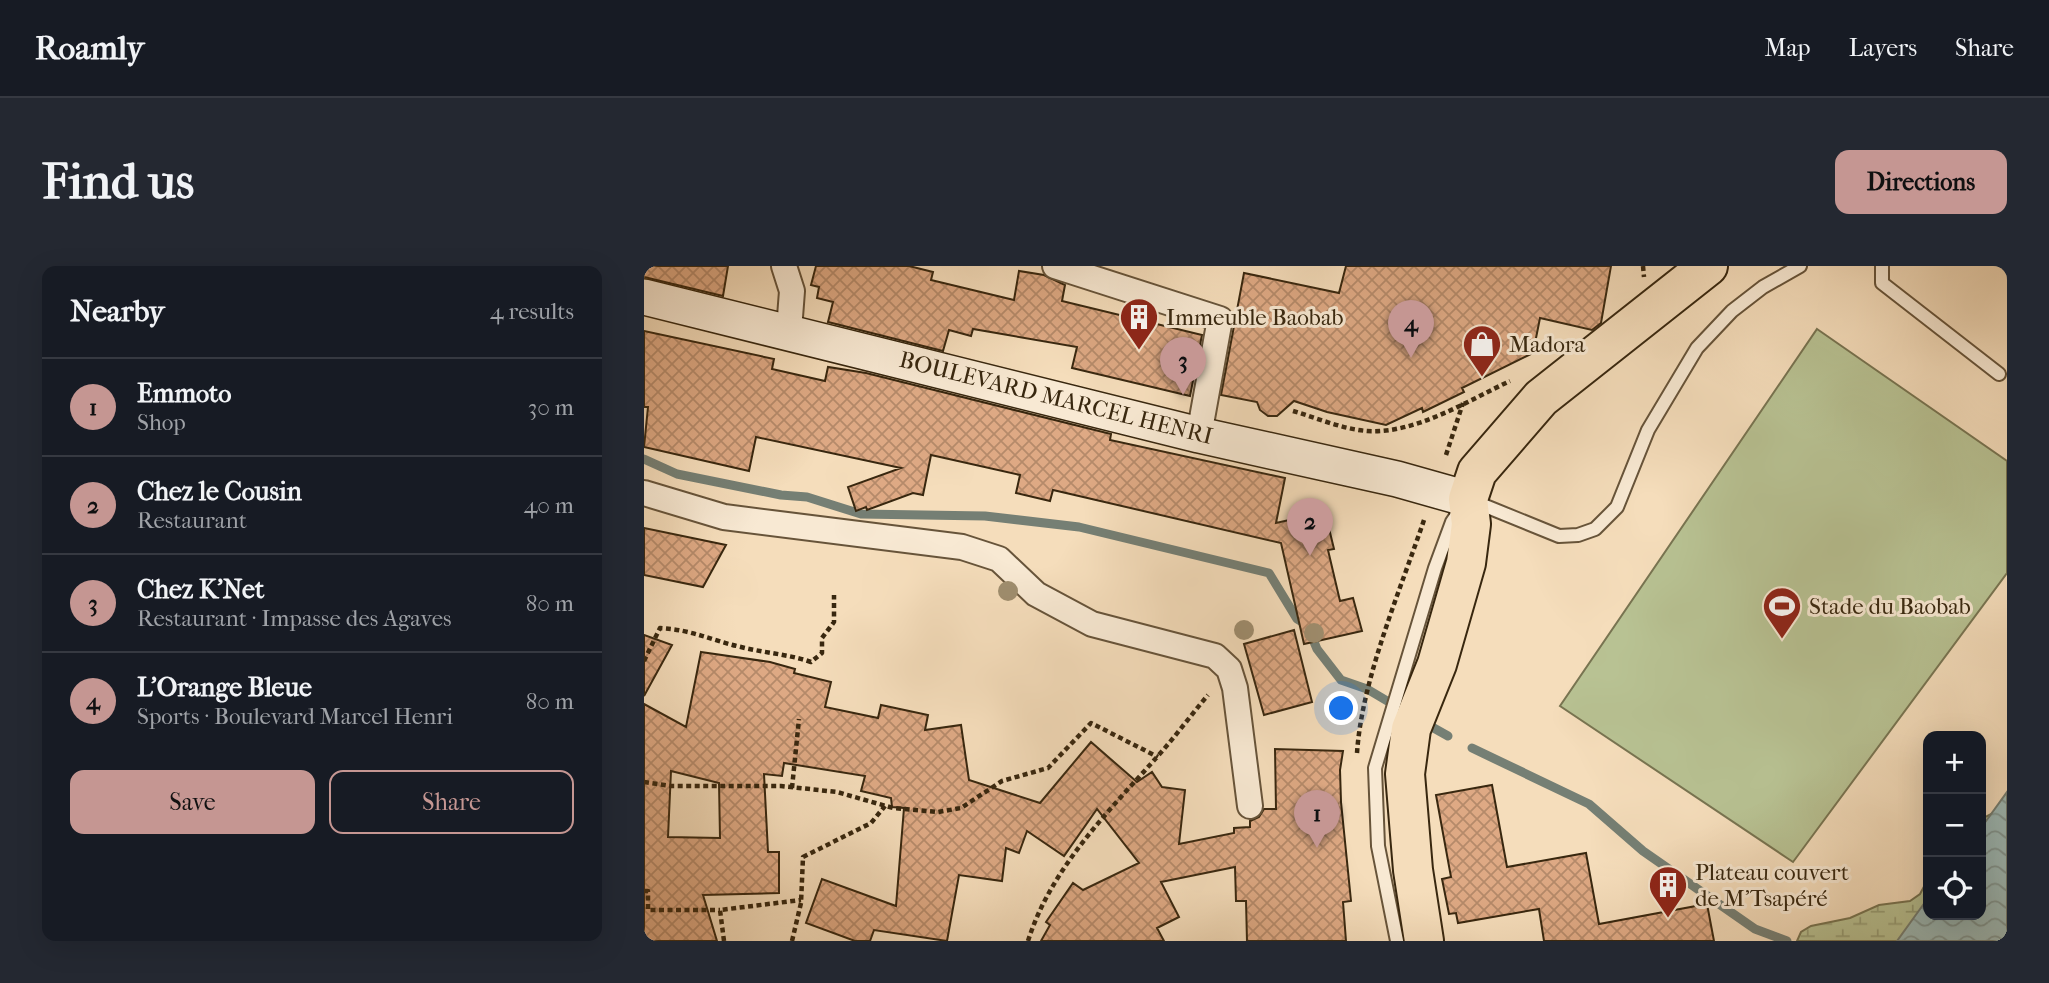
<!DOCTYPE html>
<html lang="en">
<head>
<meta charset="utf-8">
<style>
  body { margin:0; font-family:"IM FELL French Canon",serif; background:#242831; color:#f1f3f6 }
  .controls { position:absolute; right:21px; bottom:21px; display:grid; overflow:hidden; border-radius:14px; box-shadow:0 7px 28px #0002 }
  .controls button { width:63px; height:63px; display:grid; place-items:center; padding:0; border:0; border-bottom:2px solid #363941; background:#171b24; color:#f1f3f6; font:35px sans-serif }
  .you { position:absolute; left:698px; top:443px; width:24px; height:24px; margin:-18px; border:5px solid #fff; border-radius:50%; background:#1a73e8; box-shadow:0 0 0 10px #1a73e833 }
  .badge { display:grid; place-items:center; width:46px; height:46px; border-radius:50%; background:#c59692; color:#111; font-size:23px; font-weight:700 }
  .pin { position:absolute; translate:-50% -58px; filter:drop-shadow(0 2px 4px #0008) }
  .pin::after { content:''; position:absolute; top:37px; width:24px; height:21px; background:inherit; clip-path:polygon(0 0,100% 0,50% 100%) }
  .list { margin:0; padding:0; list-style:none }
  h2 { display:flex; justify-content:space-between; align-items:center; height:91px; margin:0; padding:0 28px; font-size:30px }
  h2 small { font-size:23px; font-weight:400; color:#9ea1a6 }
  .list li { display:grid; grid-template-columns:46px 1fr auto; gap:21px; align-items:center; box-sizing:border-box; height:98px; padding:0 28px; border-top:2px solid #363941 }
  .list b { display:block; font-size:26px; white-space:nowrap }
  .list p { margin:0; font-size:23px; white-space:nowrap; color:#9ea1a6 }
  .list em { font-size:23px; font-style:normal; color:#9ea1a6 }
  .actions { display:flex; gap:14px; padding:21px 28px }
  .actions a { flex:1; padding:16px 0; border:2px solid #c59692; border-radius:14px; text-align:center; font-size:24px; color:#c59692 }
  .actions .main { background:#c59692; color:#111 }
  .icon { flex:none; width:38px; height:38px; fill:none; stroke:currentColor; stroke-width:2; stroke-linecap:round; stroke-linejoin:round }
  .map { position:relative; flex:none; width:1363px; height:675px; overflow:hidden; border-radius:14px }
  header { display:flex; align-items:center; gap:42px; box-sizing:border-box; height:98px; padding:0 35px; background:#171b24; border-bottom:2px solid #363941 }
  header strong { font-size:33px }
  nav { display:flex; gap:38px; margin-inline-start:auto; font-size:24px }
  .intro { display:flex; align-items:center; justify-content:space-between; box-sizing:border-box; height:168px; padding:0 42px }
  h1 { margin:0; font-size:49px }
  .button { padding:18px 32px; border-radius:14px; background:#c59692; color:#111; font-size:24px; font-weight:700 }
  main { display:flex; gap:42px; padding:0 42px }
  aside { flex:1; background:#171b24; border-radius:14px; box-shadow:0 7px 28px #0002 }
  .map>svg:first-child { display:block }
  .wetland { fill:url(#wetland-marsh); stroke:#787451; stroke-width:2 }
  .garden { fill:#b8c293; stroke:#787451; stroke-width:2 }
  .water { fill:url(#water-waves); stroke:#757f74; stroke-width:2 }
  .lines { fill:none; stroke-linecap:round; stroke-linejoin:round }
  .stream { stroke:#757f74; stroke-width:9 }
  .building { fill:url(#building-cross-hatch); stroke:#38270f; stroke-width:2; fill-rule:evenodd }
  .service-casing { stroke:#67543a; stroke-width:16 }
  .minor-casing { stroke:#67543a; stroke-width:28 }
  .secondary-casing { stroke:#38270f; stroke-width:38 }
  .primary-casing { stroke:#38270f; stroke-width:42 }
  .path { stroke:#38270f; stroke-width:4.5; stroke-dasharray:5 3.5; stroke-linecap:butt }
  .service { stroke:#f8e9d3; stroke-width:12 }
  .minor { stroke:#f8e9d3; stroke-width:24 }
  .secondary { stroke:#f8e9d3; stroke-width:35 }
  .primary { stroke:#f5ddbb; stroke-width:38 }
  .tree { fill:#9f8e6f }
  .labels { text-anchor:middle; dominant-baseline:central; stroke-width:6; stroke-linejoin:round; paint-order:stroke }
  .poi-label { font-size:23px; fill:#38270f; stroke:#f8e9d3; text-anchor:start }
  .street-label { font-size:23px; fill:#38270f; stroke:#f8e9d3 }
</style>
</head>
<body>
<header>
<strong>Roamly</strong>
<nav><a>Map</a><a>Layers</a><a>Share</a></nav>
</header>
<div class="intro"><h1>Find us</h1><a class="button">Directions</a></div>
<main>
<aside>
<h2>Nearby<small>4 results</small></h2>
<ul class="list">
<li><span class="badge">1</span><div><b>Emmoto</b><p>Shop</p></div><em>30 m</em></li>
<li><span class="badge">2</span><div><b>Chez le Cousin</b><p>Restaurant</p></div><em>40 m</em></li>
<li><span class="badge">3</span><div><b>Chez K'Net</b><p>Restaurant · Impasse des Agaves</p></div><em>80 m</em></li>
<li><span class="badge">4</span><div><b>L'Orange Bleue</b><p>Sports · Boulevard Marcel Henri</p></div><em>80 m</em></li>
</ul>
<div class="actions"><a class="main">Save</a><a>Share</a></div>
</aside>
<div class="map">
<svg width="1363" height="675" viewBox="0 0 1363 675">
  <defs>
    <pattern id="wetland-marsh" width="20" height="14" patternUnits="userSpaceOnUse" patternTransform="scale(1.75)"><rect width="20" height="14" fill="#b8c293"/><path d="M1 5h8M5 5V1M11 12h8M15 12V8" fill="none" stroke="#979e76"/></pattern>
    <pattern id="water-waves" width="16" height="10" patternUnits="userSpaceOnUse" patternTransform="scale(1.75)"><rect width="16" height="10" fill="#9dbab7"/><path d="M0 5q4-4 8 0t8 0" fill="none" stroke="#819793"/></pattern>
    <pattern id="building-cross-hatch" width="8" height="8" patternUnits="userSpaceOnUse" patternTransform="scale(1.75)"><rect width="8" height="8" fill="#dea984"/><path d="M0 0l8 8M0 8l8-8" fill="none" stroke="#b58a6a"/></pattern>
  </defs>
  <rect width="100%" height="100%" fill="#f5ddbb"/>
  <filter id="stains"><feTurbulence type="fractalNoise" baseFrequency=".00286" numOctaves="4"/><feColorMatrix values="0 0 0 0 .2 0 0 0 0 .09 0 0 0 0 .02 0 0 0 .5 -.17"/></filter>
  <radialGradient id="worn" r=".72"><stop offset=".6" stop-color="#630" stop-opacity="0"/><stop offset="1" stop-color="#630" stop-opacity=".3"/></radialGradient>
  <path class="wetland" d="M 1355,544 L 1363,675 L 1153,675 L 1157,666 L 1167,660 L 1206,652 L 1235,639 L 1266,635 L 1276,628 L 1284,613 L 1284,649 L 1337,649 L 1337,553 Z"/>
  <path class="garden" d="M 1173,63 L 1363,195 L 1363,307 L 1149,596 L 916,440 Z"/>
  <path class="water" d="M 1363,526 L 1363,675 L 1253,675 L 1284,632 L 1284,649 L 1337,649 L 1337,562 Z"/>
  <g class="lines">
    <path class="stream" d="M 0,193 L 33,208 L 137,229 L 163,231 L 217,248 L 341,250 L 435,261 L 625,307 L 653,353 L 663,359 L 673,383 L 697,414 L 723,423 L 755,442
      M 779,456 L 804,470
      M 828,482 L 945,538 L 999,585 L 1111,663 L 1143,675"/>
  </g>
  <path class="building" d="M 0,0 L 84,0 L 79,30 L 0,11 Z
    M 172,0 L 265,0 L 289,6 L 287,14 L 370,34 L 375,5 L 400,9 L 421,19 L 418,35 L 558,69 L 546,130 L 428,102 L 433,81 L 329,63 L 327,70 L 305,64 L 299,85 L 184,56 L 189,36 L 173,32 L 175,21 L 167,19 Z
    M 702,0 L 967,0 L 957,57 L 948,64 L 896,52 L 889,87 L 818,122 L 820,126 L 779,146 L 778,142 L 742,159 L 683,146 L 650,135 L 633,150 L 624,150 L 616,144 L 613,136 L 577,129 L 600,7 L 695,27 Z
    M 0,65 L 130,93 L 128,103 L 181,115 L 184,101 L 222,107 L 467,168 L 466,174 L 641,212 L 632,257 L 681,246 L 690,283 L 684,284 L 696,335 L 709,332 L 718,365 L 660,378 L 637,277 L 409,224 L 406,235 L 372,227 L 376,209 L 287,189 L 279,229 L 269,227 L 223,244 L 222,241 L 212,245 L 204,221 L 257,202 L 112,171 L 105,205 L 0,181 L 4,141 L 0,141 Z
    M 0,262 L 82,279 L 59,321 L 0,309 Z
    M 650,364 L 668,436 L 620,449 L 600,378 Z
    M 0,369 L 28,379 L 0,430 Z
    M 57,386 L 126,396 L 151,403 L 150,407 L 187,416 L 181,441 L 234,452 L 237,439 L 284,449 L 281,464 L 317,459 L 325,514 L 396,537 L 447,476 L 493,516 L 508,506 L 518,521 L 541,524 L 535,578 L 590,567 L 590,562 L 606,561 L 606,555 L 615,551 L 620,543 L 632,543 L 631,483 L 699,485 L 696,504 L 697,536 L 707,635 L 699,636 L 702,675 L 603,675 L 602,635 L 592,635 L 591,601 L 517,616 L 535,651 L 513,662 L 520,675 L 397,675 L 406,659 L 402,656 L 429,617 L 439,624 L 495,597 L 453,543 L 420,590 L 383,565 L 375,587 L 362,582 L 358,615 L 315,609 L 303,675 L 230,664 L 226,675 L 211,675 L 162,657 L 178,613 L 252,640 L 260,542 L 248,541 L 247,532 L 217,525 L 221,510 L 140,497 L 138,510 L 120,508 L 124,586 L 135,586 L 135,627 L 59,629 L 73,675 L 0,675 L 0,438 L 42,461 ZM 27,505 L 75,517 L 76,572 L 24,571 Z
    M 848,519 L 863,601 L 942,587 L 955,658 L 1063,638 L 1070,675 L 900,675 L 895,643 L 814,657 L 812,647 L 805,648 L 798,613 L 807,611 L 792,529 Z"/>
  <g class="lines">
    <g class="service-casing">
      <path id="service" d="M 1238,0 L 1238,17 L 1355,108
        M 829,235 L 915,270 L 934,269 L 951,263 L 973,241 L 1004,164 L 1053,82 L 1088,45 L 1119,21 L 1156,0
        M 753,675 L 734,580 L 731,502 L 791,302 L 808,256 L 816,244"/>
    </g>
    <g class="minor-casing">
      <path id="minor" d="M 140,0 L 148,25 L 145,64
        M 411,0 L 576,53 L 555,169
        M 0,227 L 80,251 L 318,281 L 355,293 L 392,328 L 448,358 L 571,390 L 585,403 L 591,422 L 606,540"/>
    </g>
    <g class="secondary-casing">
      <path id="secondary" d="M 0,31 L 555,169 L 753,213 L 824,233"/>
    </g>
    <g class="primary-casing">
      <path id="primary" d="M 780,675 L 769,604 L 761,508 L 767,463 L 793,398 L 822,297 L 827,258 L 824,233 L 833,206 L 897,132 L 1064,0"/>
    </g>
    <path class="path" d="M 999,0 L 1000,11
      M 649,145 C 673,152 698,163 723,165 C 772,168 823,135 866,115
      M 802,189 L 819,137
      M 0,395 L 16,362 C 49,364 66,374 97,381 C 120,387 144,388 167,396 L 178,387 L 178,372 L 190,356 L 190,329
      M 713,487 C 718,412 757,323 781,251
      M 0,516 L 27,520 L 137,520 L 193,526 L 249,542 L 294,546 L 317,542 L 358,515 L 404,502 L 447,457 L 514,491
      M 148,522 L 155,453
      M 0,625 L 4,625 L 4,644 L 76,644
      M 80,675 L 76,644 L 157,634
      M 148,675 L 157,637 L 159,591 L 227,557 L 241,540
      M 384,675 C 407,602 464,546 513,491 C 531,471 547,449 564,429"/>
    <use href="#service" class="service"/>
    <use href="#minor" class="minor"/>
    <use href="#secondary" class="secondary"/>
    <use href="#primary" class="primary"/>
  </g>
  <g class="tree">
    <circle cx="364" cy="325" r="10"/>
    <circle cx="600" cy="364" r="10"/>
    <circle cx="670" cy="367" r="10"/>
  </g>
  <defs>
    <g id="building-pin" transform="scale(2.0125)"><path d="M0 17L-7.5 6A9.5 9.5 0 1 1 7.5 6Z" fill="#8f2418" stroke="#f8e9d3"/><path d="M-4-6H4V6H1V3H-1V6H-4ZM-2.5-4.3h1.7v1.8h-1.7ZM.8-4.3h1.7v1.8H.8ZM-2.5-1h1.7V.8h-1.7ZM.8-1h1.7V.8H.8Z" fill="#fff"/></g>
    <g id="shop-pin" transform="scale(2.0125)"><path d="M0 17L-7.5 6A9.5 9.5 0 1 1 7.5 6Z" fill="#8f2418" stroke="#f8e9d3"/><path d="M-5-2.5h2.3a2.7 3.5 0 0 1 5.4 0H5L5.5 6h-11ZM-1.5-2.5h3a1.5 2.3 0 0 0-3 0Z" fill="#fff"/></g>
    <g id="stadium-pin" transform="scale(2.0125)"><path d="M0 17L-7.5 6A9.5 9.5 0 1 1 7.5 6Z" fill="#8f2418" stroke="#f8e9d3"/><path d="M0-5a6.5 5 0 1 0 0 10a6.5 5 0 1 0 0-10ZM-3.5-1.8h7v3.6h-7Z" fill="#fff"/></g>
  </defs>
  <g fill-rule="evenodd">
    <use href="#building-pin" x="495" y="51"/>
    <use href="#shop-pin" x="838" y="78"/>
    <use href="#stadium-pin" x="1138" y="340"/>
    <use href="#building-pin" x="1024" y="619"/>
  </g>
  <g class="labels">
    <g class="poi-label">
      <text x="522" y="51">Immeuble Baobab</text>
      <text x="865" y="78">Madora</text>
      <text x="1165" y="340">Stade du Baobab</text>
      <text x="1051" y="606">Plateau couvert<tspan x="1051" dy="26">de M'Tsapéré</tspan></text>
    </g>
    <g class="street-label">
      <text transform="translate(412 132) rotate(14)">BOULEVARD MARCEL HENRI</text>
    </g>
  </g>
  <rect width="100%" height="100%" filter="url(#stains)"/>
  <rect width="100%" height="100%" fill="url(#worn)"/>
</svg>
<div class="controls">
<button>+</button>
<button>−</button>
<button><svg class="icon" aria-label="locate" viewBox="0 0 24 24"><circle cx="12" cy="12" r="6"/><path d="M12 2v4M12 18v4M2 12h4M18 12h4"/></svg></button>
</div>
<div class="you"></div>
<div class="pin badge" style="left:673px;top:582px">1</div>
<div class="pin badge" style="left:666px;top:290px">2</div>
<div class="pin badge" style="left:539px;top:129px">3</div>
<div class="pin badge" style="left:767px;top:92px">4</div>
</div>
</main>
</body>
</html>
